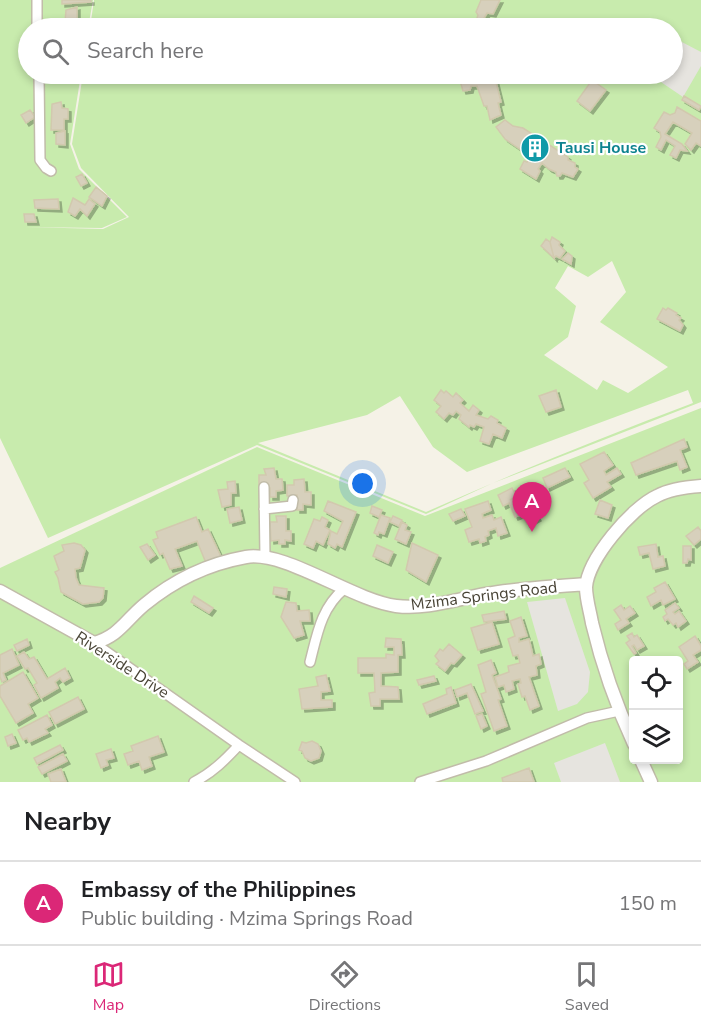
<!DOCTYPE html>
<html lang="en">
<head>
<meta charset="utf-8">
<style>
  body { margin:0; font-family:"Nunito Sans",sans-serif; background:#f2f2f2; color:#202124 }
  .controls { position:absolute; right:18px; bottom:18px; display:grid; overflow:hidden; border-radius:6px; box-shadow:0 3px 9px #0003 }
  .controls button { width:54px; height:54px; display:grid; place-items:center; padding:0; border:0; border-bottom:2px solid #e0e0e0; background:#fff; color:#202124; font:30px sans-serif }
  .you { position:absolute; left:363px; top:484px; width:21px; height:21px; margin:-15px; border:4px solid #fff; border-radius:50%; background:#1a73e8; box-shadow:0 0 0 9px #1a73e833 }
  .badge { display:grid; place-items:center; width:39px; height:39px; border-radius:50%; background:#db2777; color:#fff; font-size:20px; font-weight:700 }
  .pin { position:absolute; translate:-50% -50px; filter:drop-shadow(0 2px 3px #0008) }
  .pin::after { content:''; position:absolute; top:32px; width:21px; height:18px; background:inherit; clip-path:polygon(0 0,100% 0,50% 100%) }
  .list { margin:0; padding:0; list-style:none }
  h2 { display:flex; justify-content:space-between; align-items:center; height:78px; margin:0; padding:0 24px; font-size:26px }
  h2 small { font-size:20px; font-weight:400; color:#757577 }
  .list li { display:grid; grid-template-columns:39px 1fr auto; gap:18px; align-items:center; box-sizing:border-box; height:84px; padding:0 24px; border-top:2px solid #e0e0e0 }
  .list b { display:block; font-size:22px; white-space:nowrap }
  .list p { margin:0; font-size:20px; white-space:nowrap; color:#757577 }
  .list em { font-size:20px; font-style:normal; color:#757577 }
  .icon { flex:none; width:33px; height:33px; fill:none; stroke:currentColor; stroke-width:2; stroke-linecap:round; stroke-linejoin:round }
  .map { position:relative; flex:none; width:701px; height:782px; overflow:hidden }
  .search { position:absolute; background:#fff; box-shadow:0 3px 9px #0003; left:18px; right:18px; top:18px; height:66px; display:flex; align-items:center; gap:15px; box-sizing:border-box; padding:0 21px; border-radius:33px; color:#757577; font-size:22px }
  .sheet { height:162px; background:#fff }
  nav { display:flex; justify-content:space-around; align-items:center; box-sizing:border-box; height:84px; border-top:2px solid #e0e0e0; background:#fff; font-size:16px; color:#757577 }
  nav a { display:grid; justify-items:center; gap:3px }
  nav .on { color:#db2777 }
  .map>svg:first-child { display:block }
  .green { fill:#c8ebad; fill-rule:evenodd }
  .parking { fill:#e6e4df }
  .building { fill:#d7d0bc; stroke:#d2c9ae; stroke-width:1.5; filter:url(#shadow) }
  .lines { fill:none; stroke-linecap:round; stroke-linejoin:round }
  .minor-casing { stroke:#c1bca9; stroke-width:12 }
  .tertiary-casing { stroke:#c1bca9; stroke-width:15 }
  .minor { stroke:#fff; stroke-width:9 }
  .tertiary { stroke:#fff; stroke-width:12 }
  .labels { text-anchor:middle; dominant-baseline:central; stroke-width:4.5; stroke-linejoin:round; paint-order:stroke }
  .culture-label { font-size:16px; font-weight:bold; fill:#0d838f; stroke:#fff; text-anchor:start }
  .street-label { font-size:16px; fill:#484335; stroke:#fff }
</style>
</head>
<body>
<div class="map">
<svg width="701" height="782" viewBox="0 0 701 782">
  <defs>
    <filter id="shadow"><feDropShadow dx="3" dy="3" stdDeviation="0" flood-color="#0004"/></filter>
  </defs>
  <rect width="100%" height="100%" fill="#f5f2e7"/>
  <path class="green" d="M 0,0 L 93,0 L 88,28 L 28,28 L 28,74 L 81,74 L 70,144 L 79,169 L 127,217 L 102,228 L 24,227 L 103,229 L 129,217 L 81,168 L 72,144 L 83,74 L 672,74 L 672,28 L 90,28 L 94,0 L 701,0 L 701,402 L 493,483 L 426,514 L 257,445 L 48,538 L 0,438 ZM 612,261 L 626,292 L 600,322 L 668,367 L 628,393 L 603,380 L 597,390 L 544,355 L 568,337 L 576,306 L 555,288 L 568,266 L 588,277 ZM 688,390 L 693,403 C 603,437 514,473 426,512 L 258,443 L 367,415 L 400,396 L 433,447 L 467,472 Z
    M 701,408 L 701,782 L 0,782 L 0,568 L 257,447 L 425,516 ZM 634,660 L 678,660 L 678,760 L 634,760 Z"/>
  <path class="parking" d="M 678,40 L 701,52 L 701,66 L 683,97 L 655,78 L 658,74 L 672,74 L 673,49 Z
    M 565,598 L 590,672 L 588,692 L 577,704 L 558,711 L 527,602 Z
    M 605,743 L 620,782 L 561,782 L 554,763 Z"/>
  <path class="building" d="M 62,0 L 91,0 L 91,2 L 62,4 Z
    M 481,0 L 500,0 L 493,14 L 487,13 L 484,18 L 487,20 L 485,24 L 476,21 L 478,15 L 476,12 Z
    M 77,7 L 77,22 L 65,22 L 66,10 Z
    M 458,74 L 494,74 L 501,102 L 498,103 L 501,115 L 490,120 L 487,106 L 484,106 L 477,86 L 471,86 L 470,90 L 463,91 Z
    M 592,80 L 606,90 L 590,111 L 577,101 Z
    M 684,96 L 701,106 L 699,110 L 682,100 Z
    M 61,102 L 62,108 L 68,109 L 68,119 L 64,119 L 64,130 L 51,130 L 52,104 Z
    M 677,107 L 701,121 L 701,146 L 696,143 L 691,150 L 685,144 L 692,133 L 673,122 L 665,134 L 682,144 L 687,151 L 680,150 L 676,158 L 670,155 L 675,146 L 666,140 L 661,150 L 656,147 L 661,137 L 660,132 L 654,128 L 664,112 L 670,115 L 675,113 Z
    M 30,110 L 35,117 L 26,123 L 21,115 Z
    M 505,120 L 513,126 L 523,128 L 568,157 L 568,160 L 575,163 L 575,167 L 578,169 L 573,177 L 562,173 L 560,176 L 557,176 L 556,172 L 549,169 L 542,163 L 538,169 L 540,171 L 536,179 L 520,169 L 524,161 L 527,162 L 530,156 L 505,139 L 496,127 Z
    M 65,131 L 65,145 L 56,144 L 56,133 Z
    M 82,174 L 87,183 L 81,186 L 76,177 Z
    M 96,187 L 107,196 L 102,206 L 89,197 Z
    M 73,198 L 85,205 L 89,199 L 95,204 L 87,216 L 80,209 L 75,216 L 68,212 Z
    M 58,199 L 59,209 L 35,208 L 34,200 Z
    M 24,214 L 34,214 L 36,222 L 25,222 Z
    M 552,237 L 560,242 L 559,245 L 565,251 L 560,258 L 556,256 L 554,258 L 550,242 Z
    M 546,239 L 550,242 L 554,258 L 541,246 Z
    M 568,253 L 572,256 L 571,264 L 562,259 Z
    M 663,308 L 666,310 L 668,308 L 677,313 L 676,315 L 681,318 L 679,320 L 683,325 L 680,331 L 657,319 Z
    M 441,390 L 444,393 L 446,391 L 453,397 L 456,393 L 463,400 L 460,403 L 469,411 L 473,405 L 479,410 L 476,415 L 488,419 L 491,416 L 498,420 L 497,423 L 506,428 L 502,438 L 493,434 L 489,444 L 480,441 L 484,427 L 476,424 L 474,427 L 470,425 L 469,427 L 459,419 L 461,415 L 456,411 L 453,415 L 449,413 L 444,419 L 436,412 L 441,406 L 434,400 Z
    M 556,390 L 561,407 L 546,412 L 539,396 Z
    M 684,439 L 687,447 L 680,450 L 687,467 L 680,470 L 677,461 L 636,475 L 631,463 Z
    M 604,452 L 613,465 L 604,471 L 606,475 L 617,468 L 621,474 L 607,482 L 611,487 L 593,498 L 584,483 L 589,480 L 580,464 Z
    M 274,468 L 276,479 L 282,479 L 283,490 L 276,491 L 276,497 L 270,497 L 270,488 L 267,488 L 267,485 L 259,485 L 259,475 L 266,475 L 264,469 Z
    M 565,468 L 570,477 L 547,488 L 543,478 Z
    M 304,479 L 305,492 L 311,492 L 311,505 L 303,504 L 303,510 L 297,510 L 297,495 L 287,496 L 287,485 L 294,485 L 294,480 Z
    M 235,481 L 236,493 L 231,493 L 231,505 L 222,507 L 218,490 L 228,489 L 227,482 Z
    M 512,488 L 516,496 L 510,500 L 535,489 L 543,509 L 536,512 L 534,506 L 522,511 L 523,514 L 515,517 L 509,503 L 503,506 L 498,495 Z
    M 600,500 L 612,505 L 608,518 L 595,514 Z
    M 328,501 L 356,512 L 342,547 L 337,544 L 335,548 L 328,544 L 331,531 L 337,534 L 343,521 L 324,511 Z
    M 488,501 L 491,510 L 482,514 L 483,518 L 492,515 L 494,520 L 501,517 L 507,533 L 498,536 L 496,528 L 488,531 L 489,535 L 485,537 L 486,541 L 480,543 L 479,539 L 469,542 L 465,530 L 472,527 L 465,509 Z
    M 372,506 L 382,510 L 379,517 L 370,513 Z
    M 239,507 L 242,520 L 230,523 L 227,509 Z
    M 461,509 L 465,516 L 453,521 L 449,514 Z
    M 534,509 L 538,518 L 527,524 L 522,515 Z
    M 381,515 L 390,518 L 384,534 L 379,532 L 378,535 L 374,533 Z
    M 276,516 L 286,516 L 286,531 L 291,531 L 291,541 L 285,540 L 285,544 L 279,544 L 279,540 L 271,541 L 270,522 L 277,522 Z
    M 393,516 L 402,520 L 399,526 L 390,522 Z
    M 196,517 L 202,532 L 208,529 L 222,559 L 206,563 L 197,541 L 175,549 L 182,566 L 170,569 L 163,553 L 160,555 L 153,540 L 158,538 L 156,532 Z
    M 322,517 L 328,520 L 325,527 L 330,530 L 323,545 L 316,541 L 313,548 L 304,544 L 314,519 L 320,521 Z
    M 402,522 L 407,525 L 405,530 L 411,532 L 406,544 L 395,539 Z
    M 698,527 L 701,531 L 701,539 L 694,545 L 686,536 Z
    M 74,543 L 81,545 L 85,550 L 80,568 L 75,569 L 76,578 L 79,585 L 104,588 L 103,598 L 99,602 L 83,604 L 61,592 L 58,578 L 55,572 L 59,570 L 54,556 L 64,551 L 62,545 Z
    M 412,543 L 438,555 L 426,582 L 406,570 Z
    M 147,544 L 155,555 L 148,560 L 140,547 Z
    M 656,544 L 658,557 L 663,556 L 665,566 L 653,569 L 649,553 L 640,555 L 638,547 Z
    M 377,545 L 393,552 L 388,563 L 373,556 Z
    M 683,546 L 691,546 L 691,560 L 688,559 L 687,563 L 683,563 Z
    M 665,582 L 675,599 L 663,605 L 661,600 L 651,606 L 647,597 L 656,592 L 654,588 Z
    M 274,587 L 287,589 L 286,597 L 273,594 Z
    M 194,596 L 213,608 L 209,613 L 191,602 Z
    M 286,602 L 296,603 L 297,611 L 309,610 L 310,621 L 300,621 L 304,635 L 294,638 L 281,617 Z
    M 675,603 L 679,608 L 673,612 L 675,614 L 679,611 L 686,621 L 678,627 L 676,623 L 673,625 L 668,619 L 665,621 L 663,617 L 667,614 L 665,610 Z
    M 621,605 L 624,610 L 630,606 L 635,613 L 626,619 L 629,623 L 618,630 L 615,624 L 621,620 L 614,610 Z
    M 504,611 L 506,619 L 484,622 L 482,615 Z
    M 521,617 L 527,636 L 519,638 L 519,642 L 529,639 L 533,656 L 539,654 L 541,664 L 536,666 L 537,675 L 529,677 L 539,706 L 530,710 L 525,696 L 522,697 L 518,684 L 521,683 L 520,679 L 512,681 L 514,689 L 506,692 L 504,685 L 498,687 L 495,677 L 509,672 L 508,666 L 520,663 L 518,655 L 513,656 L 508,639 L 515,636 L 510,621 Z
    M 492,622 L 499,644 L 478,650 L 471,628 Z
    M 632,633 L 634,637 L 637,635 L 644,646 L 637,650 L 634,645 L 632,646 L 636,653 L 634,654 L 626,643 L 630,640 L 627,636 Z
    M 695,636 L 701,646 L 701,650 L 693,655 L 698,662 L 687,669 L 684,664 L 688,661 L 679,647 Z
    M 386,638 L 401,639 L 402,655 L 398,655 L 398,672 L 381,673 L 381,686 L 398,687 L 399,699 L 380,699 L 380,706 L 371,706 L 369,693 L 375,692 L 374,673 L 358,673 L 358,658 L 386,658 L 386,654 L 394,655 L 394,647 L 385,647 Z
    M 27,639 L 29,645 L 17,651 L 14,645 Z
    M 449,644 L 462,655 L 454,664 L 451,663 L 445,671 L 436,664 L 439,661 L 435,656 L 440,649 L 443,651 Z
    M 12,649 L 19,665 L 3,673 L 6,680 L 2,682 L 0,677 L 0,655 Z
    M 24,652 L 29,659 L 34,657 L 47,679 L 65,668 L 70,678 L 63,682 L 60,678 L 55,682 L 58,688 L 41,698 L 34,685 L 37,683 L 28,668 L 25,669 L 17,656 Z
    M 491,660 L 496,673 L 492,675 L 501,699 L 498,700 L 507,726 L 494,731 L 481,694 L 486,692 L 478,665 Z
    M 23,672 L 38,698 L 28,704 L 33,713 L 16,723 L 0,696 L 0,686 Z
    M 326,675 L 330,691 L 321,692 L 321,700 L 332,700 L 332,707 L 302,709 L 299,689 L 318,686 L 316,677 Z
    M 434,676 L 436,681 L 419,685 L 417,680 Z
    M 471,684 L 483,711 L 475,714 L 467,693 L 457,697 L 455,690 Z
    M 451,687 L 456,703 L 427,714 L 423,704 L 447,694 L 446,689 Z
    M 78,697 L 84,709 L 55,724 L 49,712 Z
    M 482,714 L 487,726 L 481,729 L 476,716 Z
    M 47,715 L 52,725 L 45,729 L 48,733 L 29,742 L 27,738 L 23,740 L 18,730 Z
    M 12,734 L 16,743 L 8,746 L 5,737 Z
    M 158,736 L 164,752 L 149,757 L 152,766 L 142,770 L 139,761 L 128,765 L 124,754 L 133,751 L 131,746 Z
    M 312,741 L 318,744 L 321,751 L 319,758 L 311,761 L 305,758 L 302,751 L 299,750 L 302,742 L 306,743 Z
    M 60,745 L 63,750 L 37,764 L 34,758 Z
    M 111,749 L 114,758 L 106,760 L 108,765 L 101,768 L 96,754 Z
    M 63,754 L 67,761 L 42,774 L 38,767 Z
    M 529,768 L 534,782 L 503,782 L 502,778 Z
    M 61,769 L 66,782 L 51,782 L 48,774 Z"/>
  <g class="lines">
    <g class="minor-casing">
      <path id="minor" d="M 37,0 L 37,28
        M 39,74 L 40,160 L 46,168 L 51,171
        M 264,487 L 265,557
        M 264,509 L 292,506 L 293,500
        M 94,643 L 239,745 L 295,782
        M 310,662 C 317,635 321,608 344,589
        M 194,782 C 212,773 225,760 239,745
        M 420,782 L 486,761 L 587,718 L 619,711"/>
    </g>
    <g class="tertiary-casing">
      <path id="tertiary" d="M 0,591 L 94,643 C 119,636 125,621 144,605 C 174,580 207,564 246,557 C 285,550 352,600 396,606 C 426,610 457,599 486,594 C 519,588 553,587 586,584
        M 634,744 C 616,705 602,665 592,623 C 590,611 586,599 586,587 C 588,559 631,508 657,496 C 670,489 687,487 701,486
        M 641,760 L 651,782"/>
    </g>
    <use href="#minor" class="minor"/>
    <use href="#tertiary" class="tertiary"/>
  </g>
  <defs>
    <g id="building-disc" transform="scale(1.5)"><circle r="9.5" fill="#0f9aa8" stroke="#fff"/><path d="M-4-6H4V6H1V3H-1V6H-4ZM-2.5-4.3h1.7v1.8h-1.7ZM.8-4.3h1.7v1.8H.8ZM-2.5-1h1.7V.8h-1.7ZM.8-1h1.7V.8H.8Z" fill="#fff"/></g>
  </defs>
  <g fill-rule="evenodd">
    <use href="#building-disc" x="535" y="148"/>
  </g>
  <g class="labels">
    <g class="culture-label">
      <text x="556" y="148">Tausi House</text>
    </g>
    <g class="street-label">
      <text transform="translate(484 596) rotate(-7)">Mzima Springs Road</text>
      <text transform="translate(122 665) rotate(33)">Riverside Drive</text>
    </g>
  </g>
</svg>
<div class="controls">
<button><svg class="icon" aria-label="locate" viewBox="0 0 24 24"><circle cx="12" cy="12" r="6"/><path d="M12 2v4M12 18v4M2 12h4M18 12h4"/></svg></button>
<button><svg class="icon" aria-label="layers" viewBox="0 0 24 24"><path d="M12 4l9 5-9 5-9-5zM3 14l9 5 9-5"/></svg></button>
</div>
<div class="you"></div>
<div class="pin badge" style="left:532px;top:532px">A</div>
<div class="search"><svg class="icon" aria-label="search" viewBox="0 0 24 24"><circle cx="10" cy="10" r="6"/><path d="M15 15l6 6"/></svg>Search here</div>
</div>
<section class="sheet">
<h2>Nearby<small></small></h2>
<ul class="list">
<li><span class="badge">A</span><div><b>Embassy of the Philippines</b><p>Public building · Mzima Springs Road</p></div><em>150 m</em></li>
</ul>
</section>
<nav>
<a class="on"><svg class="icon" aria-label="map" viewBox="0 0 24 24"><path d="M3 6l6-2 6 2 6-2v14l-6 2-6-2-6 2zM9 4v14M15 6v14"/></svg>Map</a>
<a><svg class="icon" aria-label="directions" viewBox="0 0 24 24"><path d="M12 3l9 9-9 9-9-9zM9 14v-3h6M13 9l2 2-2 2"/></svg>Directions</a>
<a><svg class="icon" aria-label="saved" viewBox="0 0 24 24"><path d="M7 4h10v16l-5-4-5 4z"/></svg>Saved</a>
</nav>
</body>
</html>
